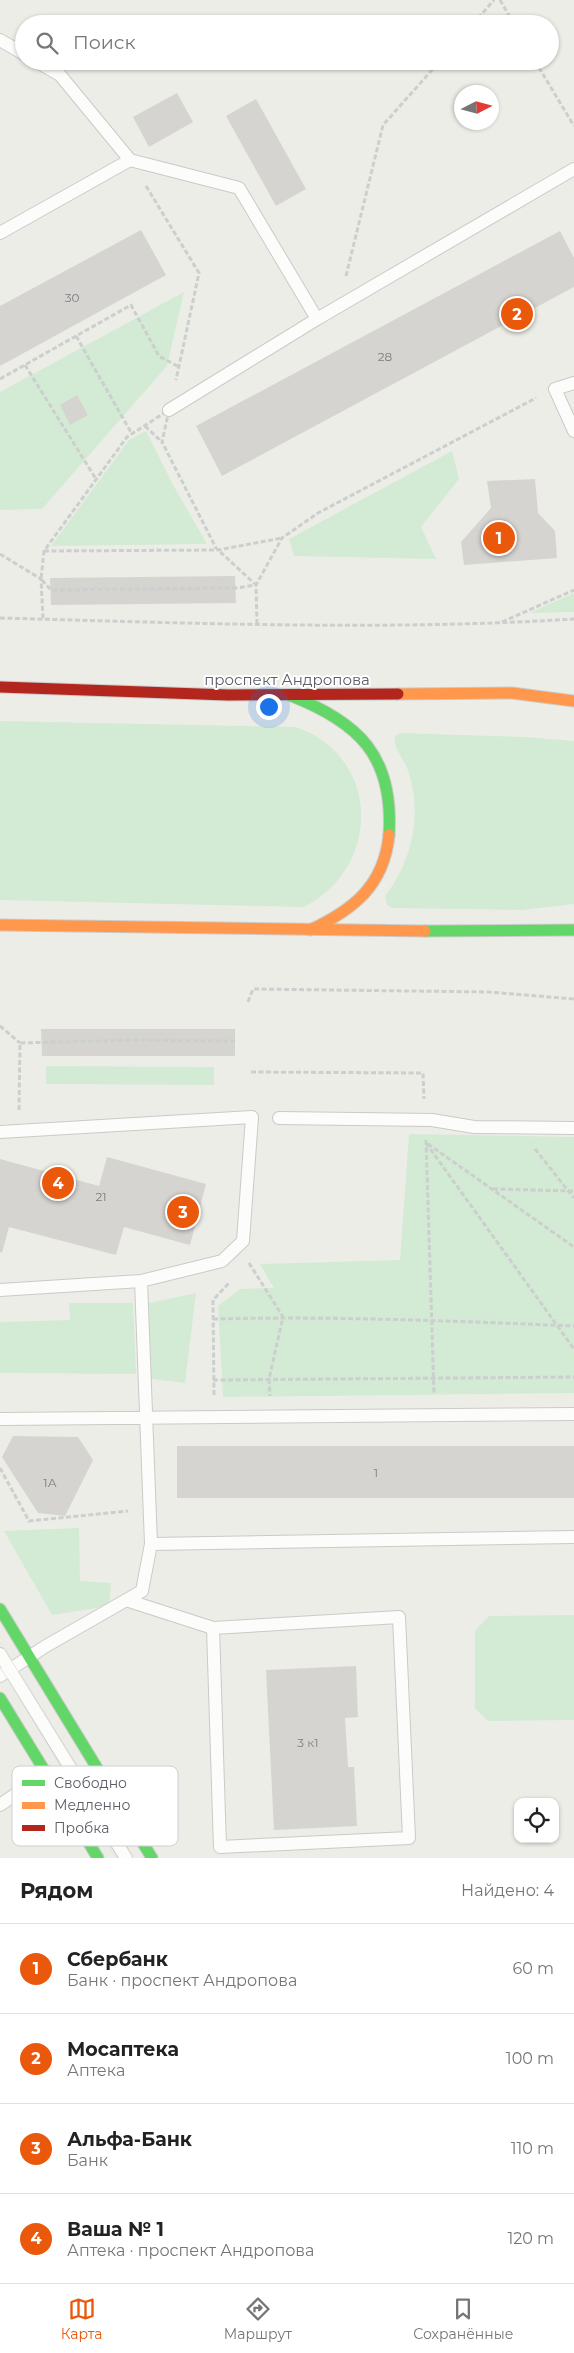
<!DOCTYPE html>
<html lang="ru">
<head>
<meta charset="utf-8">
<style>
  body { margin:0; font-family:Montserrat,sans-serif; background:#f6f6f6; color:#222 }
  .controls { position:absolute; right:15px; bottom:15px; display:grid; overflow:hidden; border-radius:10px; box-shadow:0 1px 4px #0004 }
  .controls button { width:45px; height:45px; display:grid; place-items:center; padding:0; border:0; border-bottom:1px solid #e0e0e0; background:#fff; color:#222; font:25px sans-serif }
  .compass { position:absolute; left:454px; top:85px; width:45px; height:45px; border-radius:50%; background:#fff; box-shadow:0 1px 4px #0004; rotate:84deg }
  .you { position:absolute; left:268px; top:706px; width:18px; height:18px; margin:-12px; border:4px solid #fff; border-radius:50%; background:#1a73e8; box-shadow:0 0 0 8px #1a73e833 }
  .badge { display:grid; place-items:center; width:32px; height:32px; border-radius:50%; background:#ea580c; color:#fff; font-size:16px; font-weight:700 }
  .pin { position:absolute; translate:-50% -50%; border:2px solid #fff; box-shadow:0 1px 5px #0006 }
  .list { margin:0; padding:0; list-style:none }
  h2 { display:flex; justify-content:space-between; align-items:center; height:65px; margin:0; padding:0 20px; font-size:21px }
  h2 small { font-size:16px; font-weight:400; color:#767676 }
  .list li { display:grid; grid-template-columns:32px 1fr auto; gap:15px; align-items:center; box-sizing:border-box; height:90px; padding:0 20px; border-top:1px solid #e0e0e0 }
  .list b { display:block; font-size:19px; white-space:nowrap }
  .list p { margin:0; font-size:16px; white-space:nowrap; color:#767676 }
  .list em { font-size:16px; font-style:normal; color:#767676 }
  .icon { flex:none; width:28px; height:28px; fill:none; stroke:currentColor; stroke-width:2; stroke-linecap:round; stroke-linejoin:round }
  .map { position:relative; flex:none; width:574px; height:1858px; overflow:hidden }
  .search { position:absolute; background:#fff; box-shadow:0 1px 4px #0004; left:15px; right:15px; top:15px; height:55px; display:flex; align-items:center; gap:12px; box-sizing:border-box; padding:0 18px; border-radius:28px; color:#767676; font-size:19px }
  .sheet { height:425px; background:#fff }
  nav { display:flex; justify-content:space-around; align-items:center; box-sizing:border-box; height:70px; border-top:1px solid #e0e0e0; background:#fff; font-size:14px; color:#767676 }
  nav a { display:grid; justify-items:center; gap:2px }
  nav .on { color:#ea580c }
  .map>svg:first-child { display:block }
  .green { fill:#d3ebd4 }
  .building { fill:#d5d4d1 }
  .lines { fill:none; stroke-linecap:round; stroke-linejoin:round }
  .lane-casing { stroke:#c9cbc9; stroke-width:14 }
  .fast-casing { stroke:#cbcbcb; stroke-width:13 }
  .slow-casing { stroke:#cbcbcb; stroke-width:13 }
  .jam-casing { stroke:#cbcbcb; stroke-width:13 }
  .path { stroke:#cbcfcd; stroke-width:3; stroke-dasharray:5 2.5; stroke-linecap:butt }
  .lane { stroke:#fcfcfb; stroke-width:12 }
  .fast { stroke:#63d668; stroke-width:11 }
  .slow { stroke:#ff974d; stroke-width:11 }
  .jam { stroke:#b3261e; stroke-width:11 }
  .tram { stroke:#e4e4e4; stroke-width:1 }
  .labels { text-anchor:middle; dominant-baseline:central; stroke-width:4; stroke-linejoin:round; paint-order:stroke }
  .number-label { font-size:12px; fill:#7c7d82 }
  .street-label { font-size:15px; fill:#5c5e66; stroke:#fff }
  .key { fill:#fff; stroke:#cecfd1; stroke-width:1 }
  .key-label { font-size:14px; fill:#5c5e66 }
</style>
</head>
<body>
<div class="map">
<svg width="574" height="1858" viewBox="0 0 574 1858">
  <rect width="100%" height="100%" fill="#edede7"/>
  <path class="green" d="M 184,292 L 167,366 L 42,509 L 0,510 L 0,392 Z
    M 146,431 L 172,483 L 207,544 L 51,546 L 129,440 Z
    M 452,451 L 459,479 L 421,527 L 436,559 L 294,556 L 289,539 Z
    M 574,593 L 574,612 L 530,613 Z
    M 0,721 L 296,727 C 382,757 381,868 304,907 L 0,900 Z
    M 400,733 L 525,737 L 574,741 L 574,904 L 521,910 L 392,908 L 387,905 L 385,896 C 413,860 423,811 407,768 C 403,759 392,745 395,736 Z
    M 46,1066 L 214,1067 L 214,1085 L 46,1084 Z
    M 409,1134 L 574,1137 L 574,1393 L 223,1397 L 218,1306 L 240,1289 L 274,1288 L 260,1264 L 400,1260 Z
    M 196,1293 L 185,1383 L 151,1379 L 149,1303 Z
    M 69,1303 L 133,1303 L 136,1374 L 0,1373 L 0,1322 L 70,1320 Z
    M 79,1528 L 80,1581 L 111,1583 L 109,1606 L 52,1615 L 4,1531 Z
    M 574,1615 L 574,1720 L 488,1721 L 475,1708 L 475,1631 L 489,1616 Z"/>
  <path class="building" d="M 177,93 L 193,122 L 149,147 L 133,117 Z
    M 256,99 L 306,189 L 276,206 L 226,116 Z
    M 141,230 L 166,275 L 0,366 L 0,306 Z
    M 560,231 L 574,258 L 574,287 L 222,476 L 196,426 Z
    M 77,395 L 88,415 L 70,425 L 60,405 Z
    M 535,479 L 538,513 L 555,531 L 557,558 L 464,565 L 461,542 L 491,508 L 487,481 Z
    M 235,576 L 236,603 L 51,605 L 50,578 Z
    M 41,1029 L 235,1029 L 235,1056 L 42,1056 Z
    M 107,1157 L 206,1184 L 190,1245 L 124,1227 L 116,1255 L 9,1227 L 2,1253 L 0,1252 L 0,1159 L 99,1186 Z
    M 13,1436 L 78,1437 L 93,1460 L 65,1516 L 38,1513 L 2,1457 Z
    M 177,1446 L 574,1446 L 574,1498 L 177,1498 Z
    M 356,1666 L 358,1717 L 345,1718 L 348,1767 L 354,1767 L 357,1826 L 274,1830 L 266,1670 Z"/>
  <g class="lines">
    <g class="lane-casing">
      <path id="lane" d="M 0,40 L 24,54
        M 36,61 L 60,75 L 130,160 L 239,188 L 317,319 L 574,169
        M 0,233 L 130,160
        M 574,383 L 555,389 L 574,431
        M 169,410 L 317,319
        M 279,1118 L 432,1120 L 474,1127 L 574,1128
        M 0,1132 L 252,1117 L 243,1241 L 222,1261 L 141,1281
        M 0,1290 L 141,1281 L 151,1544 L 142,1591 L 46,1646 L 0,1676
        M 0,1419 L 574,1414
        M 151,1544 L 574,1537
        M 126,1600 L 213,1628 L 220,1847 L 409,1838 L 399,1617 L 213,1628
        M 0,1654 L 126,1858
        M 0,1805 L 48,1772"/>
    </g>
    <g class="fast-casing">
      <path id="fast" d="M 289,695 C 359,722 394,756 389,835
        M 425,931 L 574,930
        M 0,1609 L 152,1858
        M 0,1698 L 98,1858"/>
    </g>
    <g class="slow-casing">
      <path id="slow" d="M 398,694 L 512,693 L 574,701
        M 0,925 L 425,931
        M 310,930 C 353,910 384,886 389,835"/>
    </g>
    <g class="jam-casing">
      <path id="jam" d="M 0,687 L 228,695 L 398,694"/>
    </g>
    <path class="path" d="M 500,0 L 514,24
      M 473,24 L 494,0
      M 535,61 L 574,126
      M 146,186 L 199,273 L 176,380
      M 346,276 L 383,125 L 440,61
      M 76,336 L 132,434
      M 25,365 L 96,479
      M 0,379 L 131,305 L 159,356 L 179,367
      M 169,410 L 162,442 L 216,548 L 256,585 L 236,588 L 51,590 L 41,579 L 44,551 L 127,437 Z
      M 145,426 L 163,443
      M 44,551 L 218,550 L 282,538
      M 0,554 L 41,579 L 43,619
      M 0,618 C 191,623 383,631 574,619
      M 502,622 L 574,590
      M 257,624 L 256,585 L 282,538 L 318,513 L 536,398
      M 248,1002 L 253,989 L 489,992 L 574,999
      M 0,1026 L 20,1043
      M 251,1072 L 423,1073 L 424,1099
      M 19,1110 L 20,1043 L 135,1040 L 235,1041
      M 426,1140 L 434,1394
      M 426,1143 L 574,1349
      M 428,1144 L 574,1247
      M 535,1149 L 574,1198
      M 493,1189 L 574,1191
      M 249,1263 L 283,1317 L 269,1379 L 270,1396
      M 213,1319 C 334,1316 454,1321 574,1326
      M 213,1380 L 574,1377
      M 214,1395 L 213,1300 L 229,1283
      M 0,1468 L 29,1521 L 128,1511"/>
    <use href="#lane" class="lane"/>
    <use href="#fast" class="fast"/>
    <use href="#slow" class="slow"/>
    <use href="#jam" class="jam"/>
    <path class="tram" d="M 0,1642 L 133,1858
      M 0,1667 L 116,1858"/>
  </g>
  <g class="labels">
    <g class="number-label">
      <text x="72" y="297">30</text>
      <text x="385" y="356">28</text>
      <text x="101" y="1196">21</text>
      <text x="376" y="1472">1</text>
      <text x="50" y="1482">1А</text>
      <text x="308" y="1742">3 к1</text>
    </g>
    <g class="street-label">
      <text x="287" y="679">проспект Андропова</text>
    </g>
  </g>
  <rect x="12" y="1766" width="166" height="80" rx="8" class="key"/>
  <rect x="22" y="1780" width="23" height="6" fill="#63d668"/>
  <rect x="22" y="1802" width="23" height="7" fill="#ff974d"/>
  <rect x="22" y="1825" width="23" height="6" fill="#b3261e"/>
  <g class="key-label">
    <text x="54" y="1788">Свободно</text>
    <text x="54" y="1810">Медленно</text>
    <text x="54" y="1833">Пробка</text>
  </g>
</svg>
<div class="controls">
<button><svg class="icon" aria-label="locate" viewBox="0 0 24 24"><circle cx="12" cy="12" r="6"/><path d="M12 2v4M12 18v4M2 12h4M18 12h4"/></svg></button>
</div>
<svg class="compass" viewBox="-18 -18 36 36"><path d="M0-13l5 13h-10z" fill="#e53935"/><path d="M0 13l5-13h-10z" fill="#767676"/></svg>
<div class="you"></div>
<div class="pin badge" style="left:499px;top:538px">1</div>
<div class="pin badge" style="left:517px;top:314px">2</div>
<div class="pin badge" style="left:183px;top:1212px">3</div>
<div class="pin badge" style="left:58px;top:1183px">4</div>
<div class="search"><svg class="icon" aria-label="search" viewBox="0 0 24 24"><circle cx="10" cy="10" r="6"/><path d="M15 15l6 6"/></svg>Поиск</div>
</div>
<section class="sheet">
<h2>Рядом<small>Найдено: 4</small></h2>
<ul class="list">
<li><span class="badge">1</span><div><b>Сбербанк</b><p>Банк · проспект Андропова</p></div><em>60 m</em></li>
<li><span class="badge">2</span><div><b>Мосаптека</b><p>Аптека</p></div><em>100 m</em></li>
<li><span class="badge">3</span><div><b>Альфа-Банк</b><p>Банк</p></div><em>110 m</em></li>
<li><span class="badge">4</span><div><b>Ваша № 1</b><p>Аптека · проспект Андропова</p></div><em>120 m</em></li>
</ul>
</section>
<nav>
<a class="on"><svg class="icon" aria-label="map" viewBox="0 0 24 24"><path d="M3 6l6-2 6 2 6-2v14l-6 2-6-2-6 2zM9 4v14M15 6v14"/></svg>Карта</a>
<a><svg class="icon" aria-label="directions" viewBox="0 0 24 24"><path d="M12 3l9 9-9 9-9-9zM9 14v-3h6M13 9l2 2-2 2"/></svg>Маршрут</a>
<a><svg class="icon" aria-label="saved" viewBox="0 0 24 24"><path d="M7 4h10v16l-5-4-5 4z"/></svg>Сохранённые</a>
</nav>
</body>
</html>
